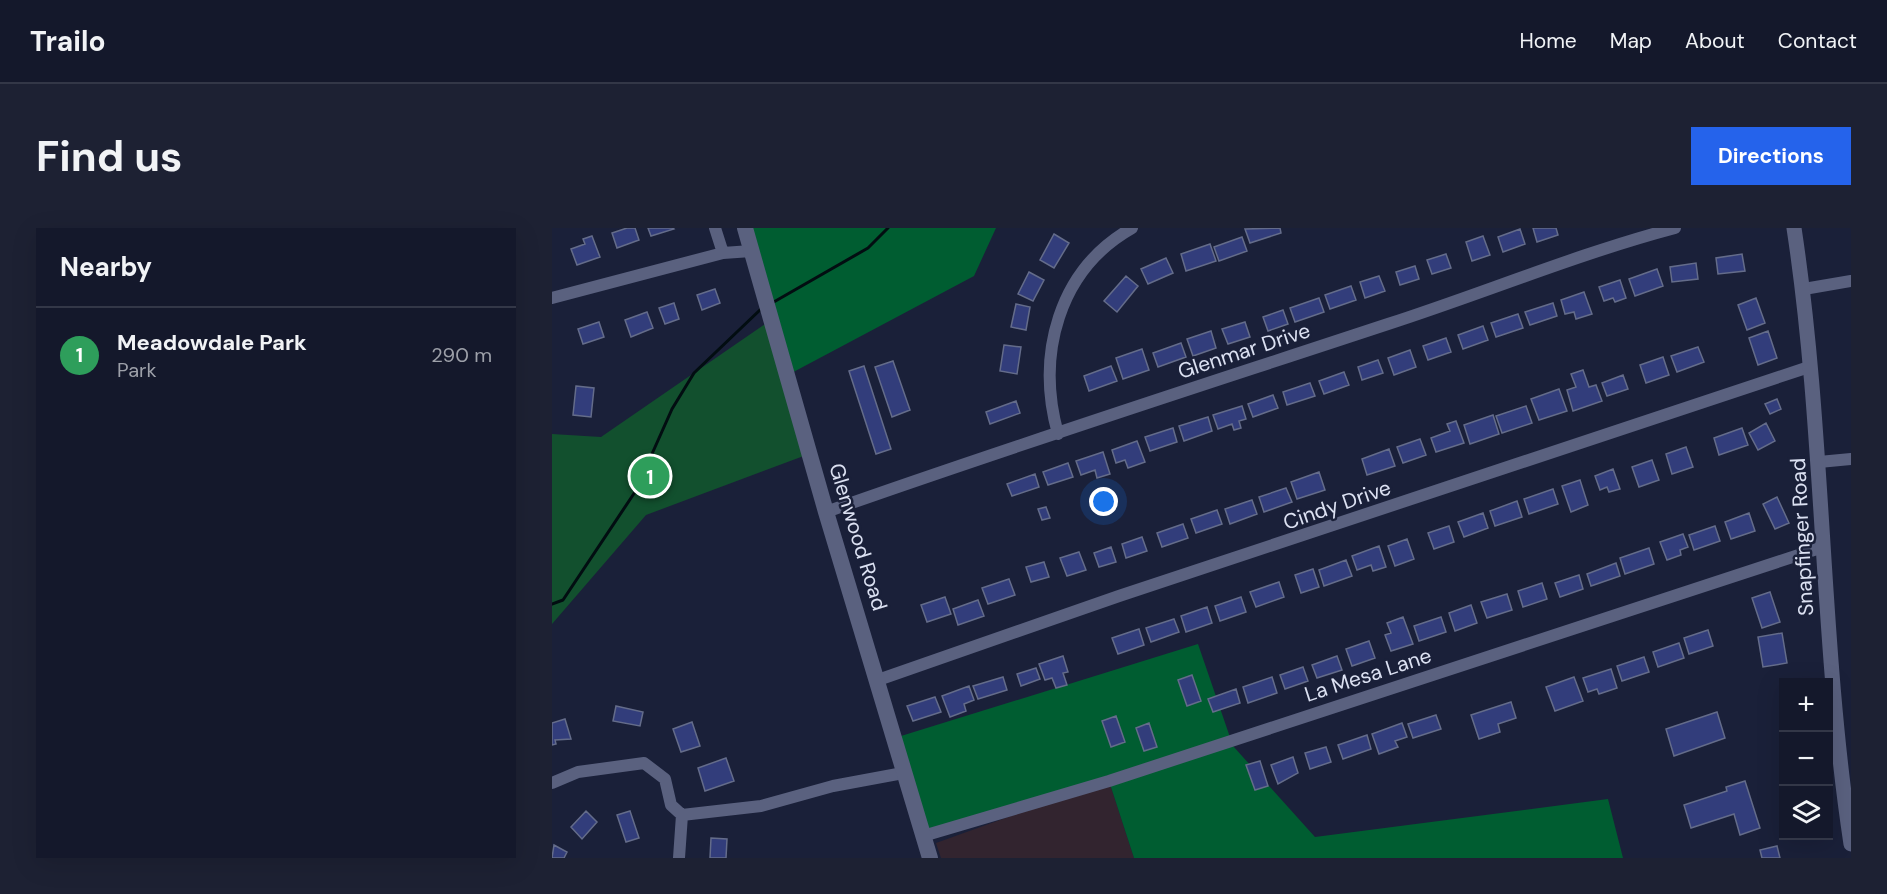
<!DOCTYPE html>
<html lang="en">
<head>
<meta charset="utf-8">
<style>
  body { margin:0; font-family:"DM Sans",sans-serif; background:#1d2133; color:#f1f3f6 }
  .controls { position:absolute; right:18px; bottom:18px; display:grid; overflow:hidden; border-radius:0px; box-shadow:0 6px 24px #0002 }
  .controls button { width:54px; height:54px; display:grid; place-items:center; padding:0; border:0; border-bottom:2px solid #333747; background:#14182b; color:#f1f3f6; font:30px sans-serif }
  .you { position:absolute; left:552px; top:274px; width:21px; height:21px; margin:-15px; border:4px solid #fff; border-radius:50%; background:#1a73e8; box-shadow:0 0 0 9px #1a73e833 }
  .badge { display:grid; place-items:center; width:39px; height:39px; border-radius:50%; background:#2563eb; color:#fff; font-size:20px; font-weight:700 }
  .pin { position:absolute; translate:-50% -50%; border:3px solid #fff; box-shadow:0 2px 6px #0006 }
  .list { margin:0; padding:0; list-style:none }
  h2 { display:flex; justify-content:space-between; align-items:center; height:78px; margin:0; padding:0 24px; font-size:26px }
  h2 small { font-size:20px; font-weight:400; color:#9da0a9 }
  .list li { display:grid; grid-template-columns:39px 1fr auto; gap:18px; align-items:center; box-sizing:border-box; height:96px; padding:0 24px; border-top:2px solid #333747 }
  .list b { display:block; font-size:22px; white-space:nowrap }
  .list p { margin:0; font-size:20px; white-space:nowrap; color:#9da0a9 }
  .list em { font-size:20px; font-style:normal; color:#9da0a9 }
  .icon { flex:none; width:33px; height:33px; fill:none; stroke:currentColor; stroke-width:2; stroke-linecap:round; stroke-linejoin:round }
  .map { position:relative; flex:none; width:1299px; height:630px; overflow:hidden; border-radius:0px }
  header { display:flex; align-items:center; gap:36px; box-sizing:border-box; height:84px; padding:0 30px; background:#14182b; border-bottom:2px solid #333747 }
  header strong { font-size:28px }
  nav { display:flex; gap:33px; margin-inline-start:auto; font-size:21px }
  .intro { display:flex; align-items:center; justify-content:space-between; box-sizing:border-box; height:144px; padding:0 36px }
  h1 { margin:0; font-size:42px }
  .button { padding:15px 27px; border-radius:0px; background:#2563eb; color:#fff; font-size:21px; font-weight:700 }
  main { display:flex; gap:36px; padding:0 36px }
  aside { flex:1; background:#14182b; border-radius:0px; box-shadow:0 6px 24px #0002 }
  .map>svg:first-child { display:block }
  .commercial { fill:#32242f }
  .green { fill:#12502e }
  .forest { fill:#005d31 }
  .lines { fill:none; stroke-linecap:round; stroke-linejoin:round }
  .stream { stroke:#020d11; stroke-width:3 }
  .building { fill:#323d7b; stroke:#646c8a; stroke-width:1.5 }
  .minor { stroke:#5a617f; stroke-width:12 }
  .tertiary { stroke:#5a617f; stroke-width:15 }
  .secondary { stroke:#5a617f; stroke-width:16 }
  .labels { text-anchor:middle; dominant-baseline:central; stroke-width:5; stroke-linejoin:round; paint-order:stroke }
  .street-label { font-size:21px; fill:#dce1f2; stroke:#1a2039 }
</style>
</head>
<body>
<header>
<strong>Trailo</strong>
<nav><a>Home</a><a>Map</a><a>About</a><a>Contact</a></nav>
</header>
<div class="intro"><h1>Find us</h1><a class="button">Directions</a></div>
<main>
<aside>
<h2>Nearby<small></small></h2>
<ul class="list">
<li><span class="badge" style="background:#2e9e5b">1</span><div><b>Meadowdale Park</b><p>Park</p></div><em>290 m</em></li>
</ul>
</aside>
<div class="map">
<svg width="1299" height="630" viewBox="0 0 1299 630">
  <rect width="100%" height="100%" fill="#1a2039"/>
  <path class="commercial" d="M 557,553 L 582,630 L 389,630 L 384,615 Z"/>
  <path class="green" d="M 216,94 L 257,226 L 94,287 L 0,396 L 0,206 L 49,209 Z"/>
  <path class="forest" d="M 190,0 L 444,0 L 422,48 L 232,149 Z
    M 646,416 L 681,518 L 763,609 L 1056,571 L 1071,630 L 582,630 L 557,553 L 375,604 L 349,508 Z"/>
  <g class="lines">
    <path class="stream" d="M 220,75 L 316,20 L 336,0
      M 0,376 L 11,372 L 83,264 L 120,181 L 142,145 L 209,81"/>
  </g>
  <path class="building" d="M 75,0 L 83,0 L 87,12 L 65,20 L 60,5 Z
    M 96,0 L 121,0 L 122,1 L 99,8 Z
    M 728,0 L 729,5 L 698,15 L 693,1 Z
    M 981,0 L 1004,0 L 1006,7 L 985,14 Z
    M 968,1 L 973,16 L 951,24 L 946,9 Z
    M 502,6 L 517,15 L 502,40 L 488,32 Z
    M 40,8 L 48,29 L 25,37 L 19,21 L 33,16 L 31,11 Z
    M 931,8 L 938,27 L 920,33 L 914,14 Z
    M 690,9 L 695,23 L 667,33 L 662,19 Z
    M 658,16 L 664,33 L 634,43 L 629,26 Z
    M 894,26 L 899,40 L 880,46 L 875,32 Z
    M 1190,26 L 1193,43 L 1166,46 L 1164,30 Z
    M 614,30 L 621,45 L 596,56 L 589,41 Z
    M 1144,35 L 1146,51 L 1120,54 L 1118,39 Z
    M 863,38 L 867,51 L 848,57 L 844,44 Z
    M 1105,41 L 1111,58 L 1083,68 L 1077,51 Z
    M 477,44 L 492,52 L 481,73 L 466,66 Z
    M 574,48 L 586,58 L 565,84 L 552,73 Z
    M 827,48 L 833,63 L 813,70 L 808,54 Z
    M 1068,52 L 1074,70 L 1063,74 L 1061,70 L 1052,73 L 1047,59 Z
    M 799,58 L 804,72 L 778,81 L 773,67 Z
    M 163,61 L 168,75 L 150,82 L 145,67 Z
    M 1032,64 L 1040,86 L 1024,91 L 1022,84 L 1013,86 L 1009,72 Z
    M 767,70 L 772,84 L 743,94 L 738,80 Z
    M 1204,70 L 1213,95 L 1195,102 L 1186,77 Z
    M 122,75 L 127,91 L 113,96 L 107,80 Z
    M 1001,75 L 1005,88 L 978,97 L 973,84 Z
    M 464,76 L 478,79 L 474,102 L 459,99 Z
    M 731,82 L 736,96 L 716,103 L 711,89 Z
    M 95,84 L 101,100 L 79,109 L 73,92 Z
    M 966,86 L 971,100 L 944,109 L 939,95 Z
    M 47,94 L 52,109 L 31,116 L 26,101 Z
    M 693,94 L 698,109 L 676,116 L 670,101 Z
    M 931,98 L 936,112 L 911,121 L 906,107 Z
    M 659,103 L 664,120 L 641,128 L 635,111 Z
    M 1216,103 L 1225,130 L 1206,137 L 1197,110 Z
    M 894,110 L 899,124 L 876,132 L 871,118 Z
    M 629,115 L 634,129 L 606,139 L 601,125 Z
    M 452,117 L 469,119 L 465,146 L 448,143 Z
    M 1146,119 L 1152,134 L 1125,144 L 1119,128 Z
    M 590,121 L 597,142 L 571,151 L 564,130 Z
    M 858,122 L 864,139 L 842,147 L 836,130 Z
    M 1111,129 L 1117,147 L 1094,155 L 1088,137 Z
    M 826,132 L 831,145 L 810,152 L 806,139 Z
    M 341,133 L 358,182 L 340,189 L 323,139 Z
    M 312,138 L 339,221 L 324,226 L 297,143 Z
    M 559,138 L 565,153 L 537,163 L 532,148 Z
    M 1031,142 L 1037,159 L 1044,157 L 1050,173 L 1021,183 L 1015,162 L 1024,159 L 1019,146 Z
    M 792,144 L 797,157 L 772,166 L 767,153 Z
    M 1071,147 L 1076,161 L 1055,168 L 1050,155 Z
    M 758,155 L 763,168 L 735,177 L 731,164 Z
    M 24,158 L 42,160 L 39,189 L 21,187 Z
    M 1007,161 L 1015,183 L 987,192 L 979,171 Z
    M 721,167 L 726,180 L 701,189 L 696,176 Z
    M 1225,171 L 1229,181 L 1218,186 L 1213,176 Z
    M 464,173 L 468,185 L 438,196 L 434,184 Z
    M 690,178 L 694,191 L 687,193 L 689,200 L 682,202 L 680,196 L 666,201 L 661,187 Z
    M 974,178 L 980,195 L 950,205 L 944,188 Z
    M 941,187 L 947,206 L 918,216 L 912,197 Z
    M 656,189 L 660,203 L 632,213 L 627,198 Z
    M 904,193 L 912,215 L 884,224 L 879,210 L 898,203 L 895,196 Z
    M 1214,195 L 1223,213 L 1206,222 L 1197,205 Z
    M 621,200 L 625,214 L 598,223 L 593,209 Z
    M 1190,200 L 1196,217 L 1167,227 L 1162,210 Z
    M 868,211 L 874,227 L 851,235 L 845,219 Z
    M 585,213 L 593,234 L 576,240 L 573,232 L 564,235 L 560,222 Z
    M 1134,219 L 1141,239 L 1120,246 L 1114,226 Z
    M 837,221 L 843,238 L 815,247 L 810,231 Z
    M 551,224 L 558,246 L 545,250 L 543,242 L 529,247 L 524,233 Z
    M 1100,232 L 1107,252 L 1087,259 L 1080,239 Z
    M 516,235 L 521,249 L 496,257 L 491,244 Z
    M 1061,241 L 1068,261 L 1057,264 L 1055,259 L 1048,262 L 1043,248 Z
    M 767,244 L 773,262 L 745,271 L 739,254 Z
    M 483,246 L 487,259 L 460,268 L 455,256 Z
    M 1028,252 L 1036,277 L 1019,284 L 1010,258 Z
    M 734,260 L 740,274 L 712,284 L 707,269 Z
    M 1001,261 L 1006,276 L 977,286 L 972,271 Z
    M 1225,269 L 1237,295 L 1223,301 L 1211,276 Z
    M 700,272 L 705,286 L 678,296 L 673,281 Z
    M 965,273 L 970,289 L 943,298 L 938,283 Z
    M 494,279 L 498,290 L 490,292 L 486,281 Z
    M 665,282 L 670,296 L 644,305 L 639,291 Z
    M 931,285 L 936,300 L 912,309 L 906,294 Z
    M 1197,285 L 1203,303 L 1179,311 L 1173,294 Z
    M 631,296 L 636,310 L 610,319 L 605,305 Z
    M 897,298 L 902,314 L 882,321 L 876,305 Z
    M 1163,298 L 1168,313 L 1142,322 L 1137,307 Z
    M 1131,306 L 1136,319 L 1128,322 L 1129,327 L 1115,332 L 1108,314 Z
    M 590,309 L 595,323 L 574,330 L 570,316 Z
    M 855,311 L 862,331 L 843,338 L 836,318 Z
    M 827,318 L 834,339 L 821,343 L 819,337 L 805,342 L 800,328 Z
    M 559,319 L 564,334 L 547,339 L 542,325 Z
    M 1097,320 L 1102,336 L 1073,346 L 1068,330 Z
    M 527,324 L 534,342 L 515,348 L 508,330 Z
    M 794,332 L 800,348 L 772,358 L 767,342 Z
    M 492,334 L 497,349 L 479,354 L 474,339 Z
    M 1064,335 L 1068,348 L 1039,358 L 1035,346 Z
    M 761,341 L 767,359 L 749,365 L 743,347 Z
    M 1027,347 L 1031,361 L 1008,369 L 1003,355 Z
    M 457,351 L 463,367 L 436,376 L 430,360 Z
    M 727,354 L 732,369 L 704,379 L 698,364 Z
    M 990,355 L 995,371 L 971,379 L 966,363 Z
    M 1218,364 L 1228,394 L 1210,400 L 1200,370 Z
    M 955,366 L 960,382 L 935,390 L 929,374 Z
    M 393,369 L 399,386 L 375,394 L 369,377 Z
    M 689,369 L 694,384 L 668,393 L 663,378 Z
    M 426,372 L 432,388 L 406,397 L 401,381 Z
    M 919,377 L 925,395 L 903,403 L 897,385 Z
    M 655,379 L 660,395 L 634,404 L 629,388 Z
    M 851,389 L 861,416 L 839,423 L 833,407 L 839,405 L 835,395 Z
    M 889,389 L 894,404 L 867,413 L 862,398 Z
    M 622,391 L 627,404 L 599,414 L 594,400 Z
    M 587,401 L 592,417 L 566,426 L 560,410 Z
    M 1156,402 L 1161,418 L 1137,426 L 1132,410 Z
    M 1230,405 L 1235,435 L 1211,439 L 1206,409 Z
    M 817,413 L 823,430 L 800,438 L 794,421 Z
    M 1127,415 L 1132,430 L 1106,439 L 1101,424 Z
    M 511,428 L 516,444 L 511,445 L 515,457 L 504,460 L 500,450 L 493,452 L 487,436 Z
    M 785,428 L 790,442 L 765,450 L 760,437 Z
    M 1092,429 L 1097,444 L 1070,453 L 1065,438 Z
    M 751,439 L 756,453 L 733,461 L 728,447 Z
    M 484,440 L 488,451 L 469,458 L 465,446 Z
    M 1059,441 L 1065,460 L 1047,466 L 1045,461 L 1036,464 L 1031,450 Z
    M 640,447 L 649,473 L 635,478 L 626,452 Z
    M 451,449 L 455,462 L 426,471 L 421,458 Z
    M 720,449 L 725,465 L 696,475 L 691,459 Z
    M 1022,449 L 1031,473 L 1003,483 L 994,459 Z
    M 417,458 L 422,472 L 412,476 L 414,483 L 398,489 L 390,468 Z
    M 684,461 L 688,475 L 661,484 L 656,471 Z
    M 383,469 L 389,484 L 361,493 L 355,478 Z
    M 959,474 L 964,490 L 946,496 L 948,504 L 927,511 L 919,487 Z
    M 64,478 L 91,484 L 88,498 L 61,493 Z
    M 1165,484 L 1173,510 L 1122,528 L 1114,501 Z
    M 884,487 L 889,501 L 861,510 L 856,496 Z
    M 564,488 L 573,514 L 559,519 L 550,493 Z
    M 13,491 L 19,511 L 3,512 L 4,516 L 0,517 L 0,495 Z
    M 140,494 L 148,518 L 129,524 L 121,501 Z
    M 597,495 L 605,519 L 592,523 L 584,500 Z
    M 850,495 L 855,509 L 843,513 L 846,519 L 827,526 L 820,506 Z
    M 815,507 L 819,521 L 791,531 L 786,517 Z
    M 774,519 L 779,534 L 758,541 L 753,525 Z
    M 741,529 L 746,545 L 726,556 L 719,537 Z
    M 174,530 L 182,553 L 153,563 L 146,540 Z
    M 708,533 L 716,558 L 703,562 L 694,537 Z
    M 1193,553 L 1208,600 L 1188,607 L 1182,586 L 1139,600 L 1132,577 L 1175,563 L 1174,559 Z
    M 34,583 L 45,594 L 30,611 L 19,599 Z
    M 78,583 L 87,610 L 74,614 L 65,587 Z
    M 159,610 L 175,611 L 174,630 L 158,630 Z
    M 2,617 L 15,624 L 12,630 L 0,630 Z
    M 1225,618 L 1228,630 L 1210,630 L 1208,622 Z"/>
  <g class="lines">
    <path class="minor" d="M 163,0 L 171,25
      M 1252,61 L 1299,53
      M 0,70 L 171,25 L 199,23
      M 506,206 C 484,127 506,42 580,0
      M 1267,234 L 1299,231
      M 274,284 C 460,218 648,158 836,96 C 932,65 1025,26 1123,0
      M 326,452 L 567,368 L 1257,139
      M 0,555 L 26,544 L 92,535 L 113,551 L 119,577 L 130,587
      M 130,587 L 209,578 L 281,558 L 351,545
      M 371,608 L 557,553 L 1271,319
      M 127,630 L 130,587"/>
    <path class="tertiary" d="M 1242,0 C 1273,204 1268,412 1299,616"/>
    <path class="secondary" d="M 193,0 L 274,284 L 378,630"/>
  </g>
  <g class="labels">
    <g class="street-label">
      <text transform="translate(692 123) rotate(-18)">Glenmar Drive</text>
      <text transform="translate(785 277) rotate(-19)">Cindy Drive</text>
      <text transform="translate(306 309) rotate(73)">Glenwood Road</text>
      <text transform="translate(1250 309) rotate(-93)">Snapfinger Road</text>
      <text transform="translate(816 447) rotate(-18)">La Mesa Lane</text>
    </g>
  </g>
</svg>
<div class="controls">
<button>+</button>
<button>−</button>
<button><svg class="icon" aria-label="layers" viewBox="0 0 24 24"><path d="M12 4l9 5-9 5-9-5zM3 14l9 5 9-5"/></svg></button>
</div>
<div class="you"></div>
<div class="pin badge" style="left:98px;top:248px;background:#2e9e5b">1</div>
</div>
</main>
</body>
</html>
